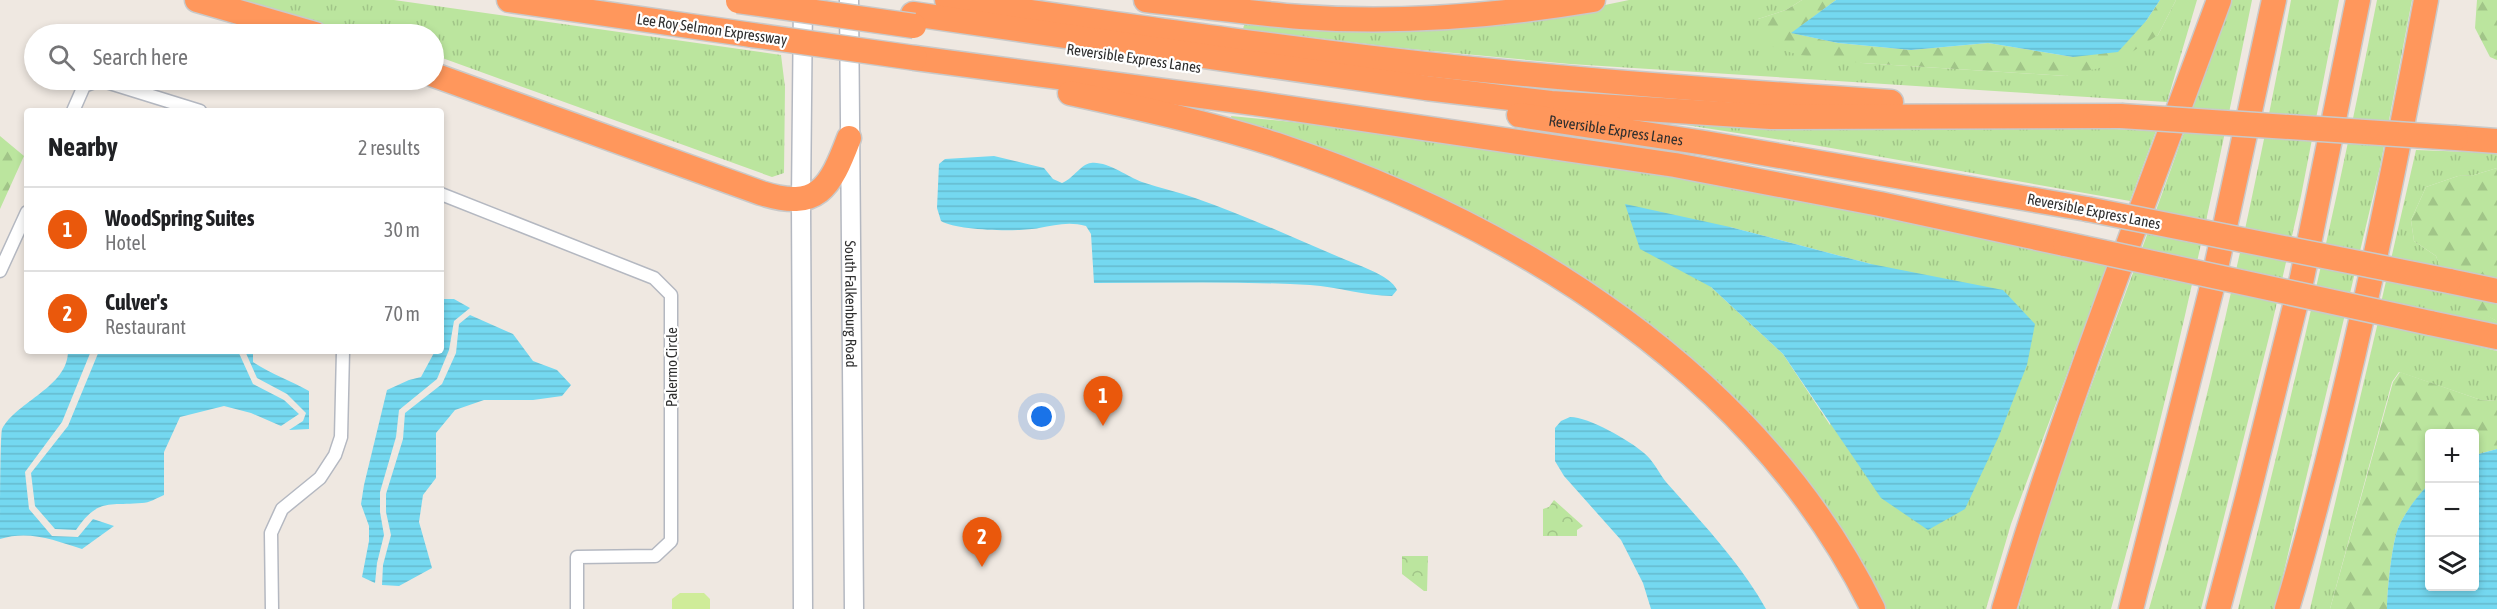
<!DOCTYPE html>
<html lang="en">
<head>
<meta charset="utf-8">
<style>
  body { margin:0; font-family:"Asap Condensed",sans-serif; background:#f6f6f6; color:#202124 }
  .controls { position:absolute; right:18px; bottom:18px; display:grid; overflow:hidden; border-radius:6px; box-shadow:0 3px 9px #0003 }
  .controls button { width:54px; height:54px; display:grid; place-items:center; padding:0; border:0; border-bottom:2px solid #e0e0e0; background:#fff; color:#202124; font:30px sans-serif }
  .you { position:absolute; left:1042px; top:417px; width:21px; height:21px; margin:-15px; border:4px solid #fff; border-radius:50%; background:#1a73e8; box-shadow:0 0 0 9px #1a73e833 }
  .badge { display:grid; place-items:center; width:39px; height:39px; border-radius:50%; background:#ea580c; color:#fff; font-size:20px; font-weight:700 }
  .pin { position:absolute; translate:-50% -50px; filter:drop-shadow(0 2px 3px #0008) }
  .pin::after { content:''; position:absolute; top:32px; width:21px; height:18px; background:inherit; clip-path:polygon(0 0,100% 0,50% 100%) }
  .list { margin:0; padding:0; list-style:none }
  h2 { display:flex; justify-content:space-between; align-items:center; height:78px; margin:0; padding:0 24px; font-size:26px }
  h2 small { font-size:20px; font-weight:400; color:#757577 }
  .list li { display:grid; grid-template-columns:39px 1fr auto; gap:18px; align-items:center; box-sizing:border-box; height:84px; padding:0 24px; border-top:2px solid #e0e0e0 }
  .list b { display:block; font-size:22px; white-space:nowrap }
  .list p { margin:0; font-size:20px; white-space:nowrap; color:#757577 }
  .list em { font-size:20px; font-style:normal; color:#757577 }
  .icon { flex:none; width:33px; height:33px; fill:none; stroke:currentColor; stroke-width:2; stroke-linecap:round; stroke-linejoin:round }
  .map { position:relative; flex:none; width:2497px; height:609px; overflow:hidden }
  .search { position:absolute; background:#fff; box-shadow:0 3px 9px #0003; left:24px; top:24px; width:420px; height:66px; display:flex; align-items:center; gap:15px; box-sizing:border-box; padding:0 21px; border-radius:33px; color:#757577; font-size:22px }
  .panel { position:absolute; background:#fff; box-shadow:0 3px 9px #0003; left:24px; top:108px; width:420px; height:246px; border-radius:6px }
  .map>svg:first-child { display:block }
  .grass { fill:url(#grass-tufts); fill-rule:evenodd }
  .forest { fill:url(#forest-firs) }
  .park { fill:url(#park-crowns) }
  .pitch { fill:#cfec99 }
  .water { fill:url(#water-rules) }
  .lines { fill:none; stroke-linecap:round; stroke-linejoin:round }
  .street-casing { stroke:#b4b8c1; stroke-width:15 }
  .secondary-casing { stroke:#b4b8c1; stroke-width:21 }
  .highway-casing { stroke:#c9c9c9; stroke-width:27 }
  .street { stroke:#fff; stroke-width:12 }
  .secondary { stroke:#fff; stroke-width:18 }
  .highway { stroke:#ff975c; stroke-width:24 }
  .highway-bridge-casing { stroke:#c9c9c9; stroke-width:27; stroke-linecap:butt }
  .highway-bridge { stroke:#ff975c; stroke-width:24 }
  .labels { text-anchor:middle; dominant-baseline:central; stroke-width:4.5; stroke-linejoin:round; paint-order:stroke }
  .street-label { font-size:15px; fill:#2e2e2e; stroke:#fff }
</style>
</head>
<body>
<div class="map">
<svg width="2497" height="609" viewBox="0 0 2497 609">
  <defs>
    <pattern id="grass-tufts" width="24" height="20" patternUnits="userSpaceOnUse" patternTransform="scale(1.5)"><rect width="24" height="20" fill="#bbe59e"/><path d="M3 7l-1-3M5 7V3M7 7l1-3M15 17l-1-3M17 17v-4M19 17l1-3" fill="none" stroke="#a1c588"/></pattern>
    <pattern id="forest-firs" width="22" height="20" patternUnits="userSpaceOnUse" patternTransform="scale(1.5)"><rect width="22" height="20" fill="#bbe59e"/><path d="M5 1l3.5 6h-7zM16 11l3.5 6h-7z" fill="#a1c588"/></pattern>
    <pattern id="park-crowns" width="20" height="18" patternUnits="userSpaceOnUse" patternTransform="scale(1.5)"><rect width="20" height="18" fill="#bbe59e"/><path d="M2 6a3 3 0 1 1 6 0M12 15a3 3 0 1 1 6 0" fill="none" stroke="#a1c588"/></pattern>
    <pattern id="water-rules" width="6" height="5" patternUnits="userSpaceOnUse" patternTransform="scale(1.5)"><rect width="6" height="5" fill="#74d8f0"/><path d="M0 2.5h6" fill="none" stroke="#65bace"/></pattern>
  </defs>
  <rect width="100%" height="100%" fill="#efe8e1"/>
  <path class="grass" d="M 236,0 L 394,0 L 781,55 L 785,87 L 784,173 L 772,177 L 434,55 L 434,34 L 353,34 Z
    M 1629,0 L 1802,0 L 1786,10 L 1758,19 L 1862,63 L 2066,76 L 2158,35 L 2176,0 L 2197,0 L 2167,102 L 1570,64 L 1400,48 L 1243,29 L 1246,18 L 1581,10 Z
    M 2227,0 L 2252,0 C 2211,205 2167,408 2111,609 L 2018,609 C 2076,402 2166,206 2227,0 Z
    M 2291,0 L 2339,0 L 2301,196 L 2270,333 L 2201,609 L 2149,609 C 2208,409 2253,205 2291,0 Z
    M 2377,0 L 2412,0 L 2380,167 L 2275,609 L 2238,609 C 2290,407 2337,205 2377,0 Z
    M 1461,79 L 1911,119 L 2156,131 L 2130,201 L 1814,145 L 1458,89 Z
    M 1231,116 L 1362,129 L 1687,179 L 1821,204 L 2108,264 L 2011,524 L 1986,609 L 1885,609 L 1851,546 L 1828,511 L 1773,440 L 1736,399 L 1693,359 L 1651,326 L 1608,296 L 1232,120 ZM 1730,227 L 1871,264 L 1830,425 L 1783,354 L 1711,287 Z
    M 2416,150 L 2497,153 L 2497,168 L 2474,175 L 2458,176 L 2426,187 L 2411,220 L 2414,241 L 2436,256 L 2442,272 L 2483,313 L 2497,321 L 2497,327 L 2381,303 Z
    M 2378,322 L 2497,351 L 2497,401 L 2481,400 L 2399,372 L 2392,382 L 2330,609 L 2310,609 Z"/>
  <path class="forest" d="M 1802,0 L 1836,0 L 1792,33 L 1838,43 L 1911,50 L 1988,43 L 2073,57 L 2146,21 L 2160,0 L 2176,0 L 2158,35 L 2112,65 L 2066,76 L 1862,63 L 1799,55 L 1767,45 L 1758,19 L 1786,10 Z
    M 2477,0 L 2497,0 L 2497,60 L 2490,57 L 2475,28 Z
    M 0,136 L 24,156 L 0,209 Z
    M 2497,168 L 2497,321 L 2461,303 L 2448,291 L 2436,256 L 2414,241 L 2411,220 L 2426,187 L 2458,176 L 2474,175 Z
    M 2400,372 L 2481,400 L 2497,401 L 2497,449 L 2475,455 L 2474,434 L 2430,434 L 2429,484 C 2418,496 2406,511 2399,526 C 2392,541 2387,591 2387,609 L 2330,609 L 2393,382 Z"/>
  <path class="park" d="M 1554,500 L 1583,526 L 1577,530 L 1577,536 L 1543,536 L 1543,509 L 1549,507 Z
    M 1402,556 L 1428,556 L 1427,591 L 1424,591 L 1402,574 Z"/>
  <path class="pitch" d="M 680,593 L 704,593 L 710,599 L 710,609 L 672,609 L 672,599 Z"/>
  <path class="water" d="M 1836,0 L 2160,0 L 2146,21 L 2118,52 L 2073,57 L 1988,43 L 1911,50 L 1838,43 L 1791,33 Z
    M 994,156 L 1044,168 L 1053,179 L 1062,183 C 1074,178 1081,164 1091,163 C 1107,161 1128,177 1142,182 C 1160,188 1178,192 1195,198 C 1244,215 1292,237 1339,257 C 1354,264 1391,275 1397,290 L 1392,296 C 1365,296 1338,287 1310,285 C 1239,281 1166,283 1094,283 L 1091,234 L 1086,226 C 1069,221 1055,225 1039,228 C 1019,232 958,231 941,221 L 937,208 L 939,164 L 945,159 Z
    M 1625,204 L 1730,227 L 1871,264 L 2003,290 L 2035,324 L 2027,365 L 1999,436 L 1965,509 L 1928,530 L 1881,498 L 1783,354 L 1711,287 L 1640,249 Z
    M 441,299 L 454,299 L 470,308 L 454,321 L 449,350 L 437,379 L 399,410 L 396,437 L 380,492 L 380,512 L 384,535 L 377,563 L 375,583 L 362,577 L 369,541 L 369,526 L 361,504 L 364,485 L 387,390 L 409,380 L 421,377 L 435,351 L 441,351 Z
    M 470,315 L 513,334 L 533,361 L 557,370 L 571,385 L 562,396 L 533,400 L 484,400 L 455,410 L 436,433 L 436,478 L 423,495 L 419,522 L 432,568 L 399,586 L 382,585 L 383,565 L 391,535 L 386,512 L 386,494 L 403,439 L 405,413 L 442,384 L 456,353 L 459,324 Z
    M 68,351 L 91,351 L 62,422 L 25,472 L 29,509 L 52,536 L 78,537 L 93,519 L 114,526 L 82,549 C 54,540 29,530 0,539 C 0,523 0,438 2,429 C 17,401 68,387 68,351 Z
    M 99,351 L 238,351 L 253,384 L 284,400 L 299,414 L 281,426 L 251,413 L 224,406 L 180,417 L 164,452 L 164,495 C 157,498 149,503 142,503 C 108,506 98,498 76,530 L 55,529 L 35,506 L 31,473 L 68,426 Z
    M 245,351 L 253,351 L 253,362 C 271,374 290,380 309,391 L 309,429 L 289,430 L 303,421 L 306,413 L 287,394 L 257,378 Z
    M 1570,417 C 1589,417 1629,440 1644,453 C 1653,460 1659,473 1666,482 C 1702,523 1739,561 1766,609 L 1651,609 L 1643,583 L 1621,540 L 1564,476 L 1555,461 L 1555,428 L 1561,421 Z
    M 2497,449 L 2497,609 L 2387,609 C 2387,591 2392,541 2399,526 C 2406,511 2418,495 2429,484 L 2430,586 L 2474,586 L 2475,455 Z"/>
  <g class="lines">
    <g class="street-casing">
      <path id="street" d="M 73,111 L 84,86 L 100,80 L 200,111
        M 441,194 L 654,278 L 671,295 L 671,541 L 655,556 L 577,557 L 577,609
        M 0,271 L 27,212
        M 272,609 L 271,533 L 282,509 L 320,478 L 335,455 L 341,437 L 343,351"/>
    </g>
    <g class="secondary-casing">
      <g id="secondary">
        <path id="s1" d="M 849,0 L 854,609"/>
        <path d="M 803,609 L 801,201 L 803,0"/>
      </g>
    </g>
    <g class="highway-casing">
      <g id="highway">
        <path d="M 197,0 L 315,34"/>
        <path d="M 509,0 L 752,35"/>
        <path d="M 947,0 C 1122,25 1297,51 1472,69 C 1612,83 1752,93 1891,102"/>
        <path d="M 1146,0 C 1198,6 1249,13 1301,17 C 1398,24 1497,16 1593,0"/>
        <path d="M 913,14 L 1426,88 L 1551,103 L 1771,117 L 2121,116"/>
        <path d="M 915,58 L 1254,103 L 1675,165 L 1880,204 L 2065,244"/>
        <path d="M 434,75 L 761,193 C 818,211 830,188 849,138"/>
        <path d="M 1070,93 C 1139,108 1209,123 1277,145 C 1518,226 1758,374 1873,609"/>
        <path id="s2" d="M 1519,115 L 1705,143 L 2087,209"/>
        <path d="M 2456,138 L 2497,141"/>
        <path d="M 2449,281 L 2497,291"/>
        <path d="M 2430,323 L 2497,337"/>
        <path d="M 2004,609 C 2065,403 2145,202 2219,0"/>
        <path d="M 2131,609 L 2211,291 L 2274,0"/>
        <path d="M 2218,609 L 2247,499 L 2302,278 L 2358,0"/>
        <path d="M 2287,609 C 2346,410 2388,204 2426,0"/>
      </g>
    </g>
    <use href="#street" class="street"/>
    <use href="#secondary" class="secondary"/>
    <use href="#highway" class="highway"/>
    <g class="highway-bridge-casing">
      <path id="highway-bridge" d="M 738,1 L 914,26
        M 752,35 L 915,58
        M 2121,116 L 2456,138
        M 2087,209 L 2449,281
        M 2065,244 L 2430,323"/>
    </g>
    <use href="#highway-bridge" class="highway-bridge"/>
  </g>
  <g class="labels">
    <g class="street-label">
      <text transform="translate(712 29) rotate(8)">Lee Roy Selmon Expressway</text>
      <text transform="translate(1134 58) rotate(8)">Reversible Express Lanes</text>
      <text stroke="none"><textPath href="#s2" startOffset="98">Reversible Express Lanes</textPath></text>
      <text transform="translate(2094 211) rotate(11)">Reversible Express Lanes</text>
      <text stroke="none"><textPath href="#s1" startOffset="304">South Falkenburg Road</textPath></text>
      <text transform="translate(671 367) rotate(-90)">Palermo Circle</text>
    </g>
  </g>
</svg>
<div class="controls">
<button>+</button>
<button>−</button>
<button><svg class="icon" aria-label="layers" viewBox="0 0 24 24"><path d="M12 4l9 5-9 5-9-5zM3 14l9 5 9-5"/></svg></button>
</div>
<div class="you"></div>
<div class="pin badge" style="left:1103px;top:426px">1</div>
<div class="pin badge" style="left:982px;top:567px">2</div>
<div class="search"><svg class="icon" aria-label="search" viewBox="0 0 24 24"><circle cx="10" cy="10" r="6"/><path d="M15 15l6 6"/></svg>Search here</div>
<section class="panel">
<h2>Nearby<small>2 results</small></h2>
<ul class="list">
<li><span class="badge">1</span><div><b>WoodSpring Suites</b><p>Hotel</p></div><em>30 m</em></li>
<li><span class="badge">2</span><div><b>Culver's</b><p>Restaurant</p></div><em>70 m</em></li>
</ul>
</section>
</div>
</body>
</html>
